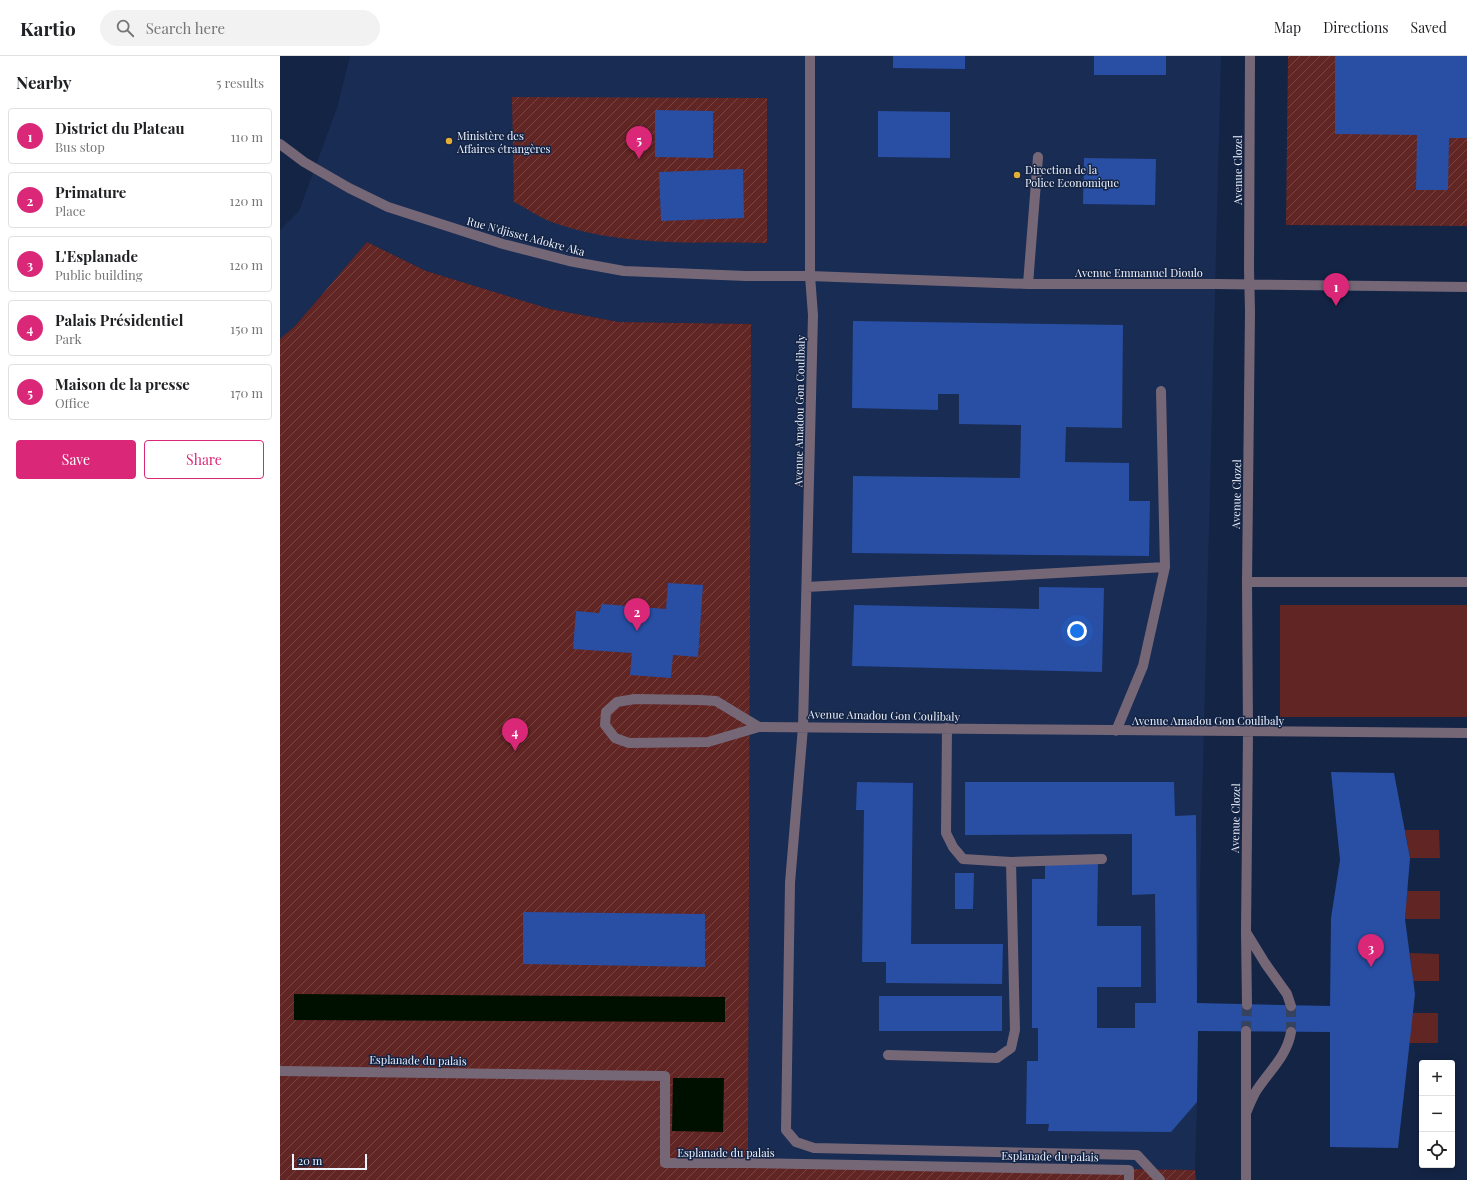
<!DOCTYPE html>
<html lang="en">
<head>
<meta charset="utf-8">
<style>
  body { margin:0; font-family:"Playfair Display",serif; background:#f2f2f2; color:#202124 }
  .controls { position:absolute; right:12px; bottom:12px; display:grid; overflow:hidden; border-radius:4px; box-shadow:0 2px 10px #0003 }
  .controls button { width:36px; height:36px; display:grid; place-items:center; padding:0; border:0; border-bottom:1px solid #e0e0e0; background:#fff; color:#202124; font:20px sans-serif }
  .scale { position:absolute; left:12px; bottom:10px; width:75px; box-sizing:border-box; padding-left:4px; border:2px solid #eef2fc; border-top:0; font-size:11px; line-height:14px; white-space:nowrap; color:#eef2fc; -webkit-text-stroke:3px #142445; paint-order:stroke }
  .you { position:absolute; left:797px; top:575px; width:14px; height:14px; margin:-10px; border:3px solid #fff; border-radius:50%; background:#1a73e8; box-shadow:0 0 0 6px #1a73e833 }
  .badge { display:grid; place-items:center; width:26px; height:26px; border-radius:50%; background:#db2777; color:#fff; font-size:13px; font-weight:700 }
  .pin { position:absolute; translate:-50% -33px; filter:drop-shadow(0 1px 2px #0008) }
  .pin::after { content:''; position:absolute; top:21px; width:14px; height:12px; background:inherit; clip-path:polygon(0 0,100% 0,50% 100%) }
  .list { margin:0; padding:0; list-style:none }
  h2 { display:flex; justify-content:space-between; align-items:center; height:52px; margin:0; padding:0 16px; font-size:17px }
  h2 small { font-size:13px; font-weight:400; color:#757577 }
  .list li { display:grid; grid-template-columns:26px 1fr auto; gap:12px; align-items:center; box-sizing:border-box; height:56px; margin:0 8px 8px; padding:0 8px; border:1px solid #e0e0e0; border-radius:4px }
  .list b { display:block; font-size:15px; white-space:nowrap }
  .list p { margin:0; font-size:13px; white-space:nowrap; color:#757577 }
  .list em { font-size:13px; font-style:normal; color:#757577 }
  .actions { display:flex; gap:8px; padding:12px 16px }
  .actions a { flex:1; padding:9px 0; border:1px solid #db2777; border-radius:4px; text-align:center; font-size:14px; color:#db2777 }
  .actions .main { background:#db2777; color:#fff }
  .icon { flex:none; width:22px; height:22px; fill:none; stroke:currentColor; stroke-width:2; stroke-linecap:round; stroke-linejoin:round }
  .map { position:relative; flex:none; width:1187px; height:1124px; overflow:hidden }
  header { display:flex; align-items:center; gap:24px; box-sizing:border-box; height:56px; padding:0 20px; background:#fff; border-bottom:1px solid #e0e0e0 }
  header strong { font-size:19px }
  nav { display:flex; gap:22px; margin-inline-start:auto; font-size:14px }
  .search { width:280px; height:36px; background:#f2f2f2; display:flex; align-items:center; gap:10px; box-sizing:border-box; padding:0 14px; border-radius:22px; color:#757577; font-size:15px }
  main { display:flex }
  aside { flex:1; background:#fff }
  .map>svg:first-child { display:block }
  .built { fill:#192c53 }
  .grass { fill:#612524 }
  .garden { fill:url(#garden-furrows) }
  .water { fill:#001000 }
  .building { fill:#284fa4 }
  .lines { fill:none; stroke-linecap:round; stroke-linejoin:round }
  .minor-tunnel { stroke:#354360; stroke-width:10; stroke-dasharray:10 5; stroke-linecap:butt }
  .minor { stroke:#766777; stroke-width:10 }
  .poi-dot { fill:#e3ae35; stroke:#142445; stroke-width:1.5 }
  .labels { text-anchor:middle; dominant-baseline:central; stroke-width:3; stroke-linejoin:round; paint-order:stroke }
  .poi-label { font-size:11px; fill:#eef2fc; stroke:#142445; text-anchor:start }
  .street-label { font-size:11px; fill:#eef2fc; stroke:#142445 }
</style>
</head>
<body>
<header>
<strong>Kartio</strong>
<div class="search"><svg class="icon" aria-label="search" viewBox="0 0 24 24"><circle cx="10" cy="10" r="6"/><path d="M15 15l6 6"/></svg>Search here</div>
<nav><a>Map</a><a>Directions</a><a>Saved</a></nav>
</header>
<main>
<aside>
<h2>Nearby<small>5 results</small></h2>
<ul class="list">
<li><span class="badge">1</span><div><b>District du Plateau</b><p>Bus stop</p></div><em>110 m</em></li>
<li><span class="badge">2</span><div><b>Primature</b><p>Place</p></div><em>120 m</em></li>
<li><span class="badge">3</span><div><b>L'Esplanade</b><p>Public building</p></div><em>120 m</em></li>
<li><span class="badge">4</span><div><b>Palais Présidentiel</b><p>Park</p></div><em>150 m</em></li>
<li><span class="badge">5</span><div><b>Maison de la presse</b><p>Office</p></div><em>170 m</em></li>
</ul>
<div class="actions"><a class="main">Save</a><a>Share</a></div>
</aside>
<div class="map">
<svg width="1187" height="1124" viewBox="0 0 1187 1124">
  <defs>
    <pattern id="garden-furrows" width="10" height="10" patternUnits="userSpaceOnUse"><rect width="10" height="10" fill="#612524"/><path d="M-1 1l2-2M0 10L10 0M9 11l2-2" fill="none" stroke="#784545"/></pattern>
  </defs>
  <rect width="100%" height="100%" fill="#142445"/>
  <path class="built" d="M 70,0 L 941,0 L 917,947 L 917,1046 L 915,1114 L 468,1107 L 471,268 L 339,266 L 270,253 L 146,215 L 87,186 L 15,270 L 0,283 L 0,174 L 19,155 L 57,52 Z"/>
  <path class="grass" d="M 1000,549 L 1187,549 L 1187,661 L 1000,661 Z
    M 1125,774 L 1159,774 L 1160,802 L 1130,802 Z
    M 1127,835 L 1160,835 L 1160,863 L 1125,863 Z
    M 1130,897 L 1159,898 L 1159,925 L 1133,925 Z
    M 1132,957 L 1158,957 L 1158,987 L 1129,987 Z"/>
  <path class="garden" d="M 1008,0 L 1187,0 L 1187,170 L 1006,169 Z
    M 232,41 L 487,42 L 487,187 C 414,186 338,191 269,165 C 257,160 246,152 234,146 Z
    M 87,186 L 146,215 L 270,253 L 339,266 L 471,268 L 468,1107 L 915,1114 L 916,1124 L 0,1124 L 0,283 L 15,270 Z"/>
  <path class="water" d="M 14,938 L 445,941 L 445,966 L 14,964 Z
    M 393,1022 L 444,1022 L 443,1076 L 392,1075 Z"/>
  <path class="building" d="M 613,0 L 685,0 L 685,13 L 613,12 Z
    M 814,0 L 886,0 L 886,19 L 814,19 Z
    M 1055,0 L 1187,0 L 1187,82 L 1169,82 L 1168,134 L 1136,134 L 1137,79 L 1055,78 Z
    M 375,54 L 433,55 L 433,102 L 375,101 Z
    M 598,55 L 670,56 L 670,102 L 598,101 Z
    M 804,102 L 876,103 L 875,149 L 803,148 Z
    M 463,113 L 464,162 L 381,165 L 379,116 Z
    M 573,265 L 843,269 L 842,372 L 786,371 L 785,406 L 849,407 L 849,445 L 870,445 L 869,500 L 572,497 L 573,420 L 740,422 L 741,369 L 679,368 L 679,338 L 658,338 L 658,354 L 572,352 Z
    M 388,527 L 423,529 L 418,601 L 393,599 L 391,622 L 350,619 L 352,597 L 293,593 L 296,555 L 319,557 L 322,548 L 386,553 Z
    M 759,531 L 824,532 L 822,616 L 572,610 L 574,549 L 759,553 Z
    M 1051,716 L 1114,717 L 1130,802 L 1125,863 L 1135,938 L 1118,1092 L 1050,1091 L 1050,976 L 918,975 L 917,1046 L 891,1076 L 768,1075 L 769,1068 L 746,1068 L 747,1005 L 758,1005 L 758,972 L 752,972 L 752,823 L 765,823 L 765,808 L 818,808 L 817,870 L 861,870 L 861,931 L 817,931 L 817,972 L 855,972 L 855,947 L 876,947 L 875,838 L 852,839 L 852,778 L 685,779 L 685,726 L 894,726 L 895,760 L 916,759 L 917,947 L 1050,950 L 1051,862 L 1060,804 Z
    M 577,726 L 633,727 L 631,888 L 723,888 L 722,928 L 606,927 L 606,906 L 582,906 L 584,754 L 576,754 Z
    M 675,817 L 694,817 L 693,853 L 675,853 Z
    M 243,856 L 425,858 L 425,911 L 243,908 Z
    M 599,940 L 722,940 L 722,975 L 599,975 Z"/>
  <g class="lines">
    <path class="minor-tunnel" d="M 966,975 L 967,949
      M 1011,976 L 1011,950"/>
    <path class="minor" d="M 530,0 L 530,220 L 533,259 L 523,671 L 510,827 L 506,1074 L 516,1086 L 534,1092 L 857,1099 L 880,1124
      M 0,88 L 24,106 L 69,132 L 108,151 L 223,188 L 289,205 L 344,215 L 466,220 L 530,220 L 748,228 L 936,228 L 1187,231
      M 748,228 L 758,101
      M 967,526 L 1187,526
      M 527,531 L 885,511
      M 479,671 L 436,645 L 420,644 L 355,643 L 337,646 L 326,656 L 325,669 L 335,682 L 349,687 L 428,686 L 479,671 L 1187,677
      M 667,672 L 666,777 L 673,791 L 683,803 L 731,806 L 822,803
      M 836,675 L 863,610 L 885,511 L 881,335
      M 966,876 L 985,907 L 1007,938 L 1011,950
      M 967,949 L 966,876 L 968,676 L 967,526 L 970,255 L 969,213 L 970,0
      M 608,999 L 717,1002 L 731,992 L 735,974 L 731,806
      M 0,1015 L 385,1020 L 385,1107 L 468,1107 L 849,1114 L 849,1124
      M 967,1055 C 969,1049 972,1043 975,1037 C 987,1017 1007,1001 1011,976
      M 966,1124 L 966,975"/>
  </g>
  <g class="poi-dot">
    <circle cx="169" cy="85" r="4"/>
    <circle cx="737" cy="119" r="4"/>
  </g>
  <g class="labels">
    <g class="poi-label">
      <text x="177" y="79">Ministère des<tspan x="177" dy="13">Affaires étrangères</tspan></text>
      <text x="745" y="113">Direction de la<tspan x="745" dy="13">Police Economique</tspan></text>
    </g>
    <g class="street-label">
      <text transform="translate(957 114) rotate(-90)">Avenue Clozel</text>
      <text transform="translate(246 180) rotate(15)">Rue N'djisset Adokre Aka</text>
      <text x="859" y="216">Avenue Emmanuel Dioulo</text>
      <text transform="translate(519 355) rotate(-89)">Avenue Amadou Gon Coulibaly</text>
      <text transform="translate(956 438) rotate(-89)">Avenue Clozel</text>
      <text transform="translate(604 659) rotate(1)">Avenue Amadou Gon Coulibaly</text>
      <text x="928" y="664">Avenue Amadou Gon Coulibaly</text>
      <text transform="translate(955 762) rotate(-89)">Avenue Clozel</text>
      <text transform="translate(138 1004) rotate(1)">Esplanade du palais</text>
      <text x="446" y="1096">Esplanade du palais</text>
      <text transform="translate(770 1100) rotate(1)">Esplanade du palais</text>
    </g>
  </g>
</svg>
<div class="controls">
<button>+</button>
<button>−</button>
<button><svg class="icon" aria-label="locate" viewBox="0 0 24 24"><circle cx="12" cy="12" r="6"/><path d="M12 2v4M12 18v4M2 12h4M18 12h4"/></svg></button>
</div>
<div class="scale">20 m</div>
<div class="you"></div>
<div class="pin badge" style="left:1056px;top:250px">1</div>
<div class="pin badge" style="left:357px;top:575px">2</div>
<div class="pin badge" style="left:1091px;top:911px">3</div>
<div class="pin badge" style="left:235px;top:695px">4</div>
<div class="pin badge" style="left:359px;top:103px">5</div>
</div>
</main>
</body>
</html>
